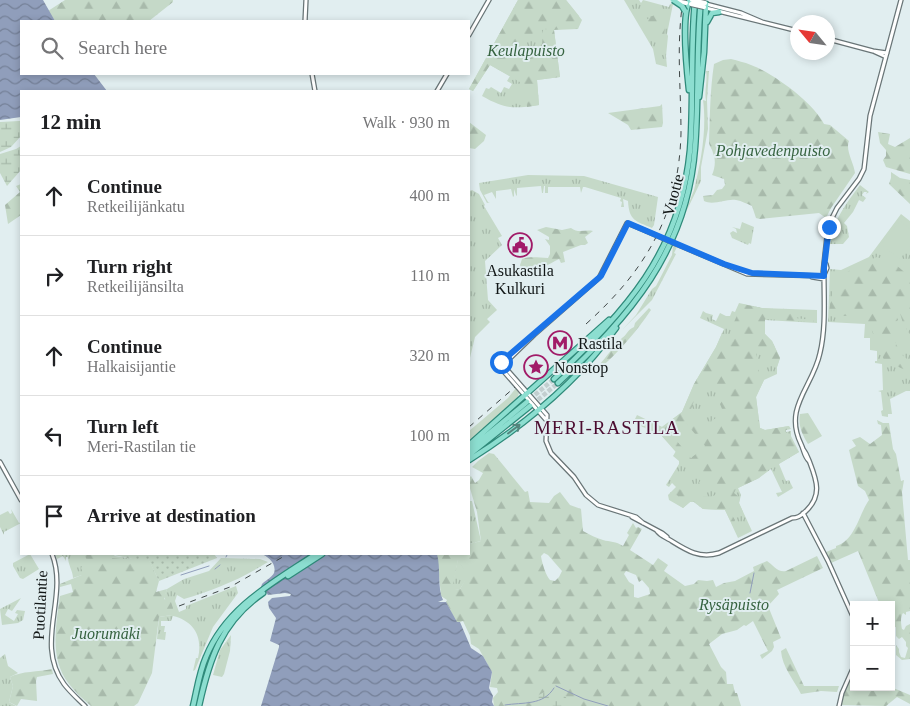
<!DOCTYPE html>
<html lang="en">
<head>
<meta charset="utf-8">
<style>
  body { margin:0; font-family:"Times New Roman",serif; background:#f6f6f6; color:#202124 }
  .controls { position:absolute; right:15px; bottom:15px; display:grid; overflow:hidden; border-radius:0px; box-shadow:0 2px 8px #0003 }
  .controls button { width:45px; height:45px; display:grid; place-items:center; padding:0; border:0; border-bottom:1px solid #e0e0e0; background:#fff; color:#202124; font:25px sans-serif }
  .compass { position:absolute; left:790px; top:15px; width:45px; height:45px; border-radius:50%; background:#fff; box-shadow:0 2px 8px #0003; rotate:299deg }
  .stop { position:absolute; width:15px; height:15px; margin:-11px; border:4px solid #1a73e8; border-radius:50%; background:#fff }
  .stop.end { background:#1a73e8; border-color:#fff; box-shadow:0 1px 5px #0008 }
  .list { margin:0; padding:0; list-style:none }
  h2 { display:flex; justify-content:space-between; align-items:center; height:65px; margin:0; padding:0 20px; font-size:21px }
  h2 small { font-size:16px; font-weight:400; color:#757577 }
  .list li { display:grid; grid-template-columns:32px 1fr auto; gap:15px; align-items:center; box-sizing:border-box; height:80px; padding:0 20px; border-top:1px solid #e0e0e0 }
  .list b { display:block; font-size:19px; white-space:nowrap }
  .list p { margin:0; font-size:16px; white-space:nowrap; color:#757577 }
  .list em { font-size:16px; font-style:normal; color:#757577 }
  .icon { flex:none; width:28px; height:28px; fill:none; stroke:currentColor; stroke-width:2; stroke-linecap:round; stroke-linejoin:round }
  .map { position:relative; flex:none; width:910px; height:706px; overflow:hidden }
  .search { position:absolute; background:#fff; box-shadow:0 2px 8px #0003; left:20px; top:20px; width:450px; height:55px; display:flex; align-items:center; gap:12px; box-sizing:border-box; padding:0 18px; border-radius:0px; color:#757577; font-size:19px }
  .panel { position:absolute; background:#fff; box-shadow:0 2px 8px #0003; left:20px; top:90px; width:450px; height:465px; border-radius:0px }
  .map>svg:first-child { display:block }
  .grass { fill:url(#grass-tufts) }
  .forest { fill:url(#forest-firs); fill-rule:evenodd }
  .wetland { fill:url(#wetland-marsh) }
  .garden { fill:url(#garden-dots) }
  .pitch { fill:#c5d9c8 }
  .water { fill:url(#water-waves) }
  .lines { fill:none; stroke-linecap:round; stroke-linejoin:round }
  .stream { stroke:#909ebb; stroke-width:1 }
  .primary-tunnel { stroke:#c2cecf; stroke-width:4.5; stroke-dasharray:4.5 2; stroke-linecap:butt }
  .tertiary-casing { stroke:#697577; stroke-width:5.5 }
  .primary-casing { stroke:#2f8a7a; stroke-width:7 }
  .tertiary { stroke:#fff; stroke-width:3 }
  .primary { stroke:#8cded0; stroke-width:4.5 }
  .rail { stroke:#404747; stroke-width:1; stroke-dasharray:6 6; stroke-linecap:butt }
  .tertiary-bridge-casing { stroke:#697577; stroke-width:5.5; stroke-linecap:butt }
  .secondary-bridge-casing { stroke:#697577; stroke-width:6; stroke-linecap:butt }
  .primary-bridge-casing { stroke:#2f8a7a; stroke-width:7; stroke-linecap:butt }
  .tertiary-bridge { stroke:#fff; stroke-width:3 }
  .secondary-bridge { stroke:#fff; stroke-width:4 }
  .primary-bridge { stroke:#8cded0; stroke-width:4.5 }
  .oneway { stroke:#55847d }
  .route { stroke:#1a73e8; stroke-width:6 }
  .labels { text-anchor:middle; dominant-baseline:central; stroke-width:4; stroke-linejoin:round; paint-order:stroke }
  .park-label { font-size:16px; font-style:italic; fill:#366340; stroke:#e1eef0 }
  .street-label { font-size:16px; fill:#121717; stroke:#e1eef0 }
  .poi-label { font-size:16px; fill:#121717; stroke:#e1eef0; text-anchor:start }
  .quarter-label { font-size:19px; letter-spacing:1px; fill:#4c0c30; stroke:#e1eef0 }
</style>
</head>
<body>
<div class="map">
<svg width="910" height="706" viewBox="0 0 910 706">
  <defs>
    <pattern id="grass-tufts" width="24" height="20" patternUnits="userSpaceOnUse" patternTransform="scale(1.25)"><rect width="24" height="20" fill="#c5d9c8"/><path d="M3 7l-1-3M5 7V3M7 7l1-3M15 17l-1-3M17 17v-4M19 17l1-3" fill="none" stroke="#a8baab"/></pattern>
    <pattern id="forest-firs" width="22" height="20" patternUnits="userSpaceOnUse" patternTransform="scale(1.25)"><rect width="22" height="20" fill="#c5d9c8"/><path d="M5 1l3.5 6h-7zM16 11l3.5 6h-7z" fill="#a8baab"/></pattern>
    <pattern id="wetland-marsh" width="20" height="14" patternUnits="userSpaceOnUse" patternTransform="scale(1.25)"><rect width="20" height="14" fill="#c5d9c8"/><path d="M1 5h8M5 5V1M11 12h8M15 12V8" fill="none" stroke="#a8baab"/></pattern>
    <pattern id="garden-dots" width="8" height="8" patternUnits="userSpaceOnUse" patternTransform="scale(1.25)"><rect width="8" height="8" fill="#c5d9c8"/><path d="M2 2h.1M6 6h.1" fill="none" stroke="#a8baab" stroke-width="1.8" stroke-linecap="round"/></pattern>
    <pattern id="water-waves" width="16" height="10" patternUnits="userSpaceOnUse" patternTransform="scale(1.25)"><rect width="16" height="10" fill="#909ebb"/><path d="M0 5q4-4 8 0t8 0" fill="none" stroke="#748097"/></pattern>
  </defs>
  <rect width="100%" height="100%" fill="#e1eef0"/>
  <path class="grass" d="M 518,0 L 566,0 L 582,20 L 578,29 L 554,30 L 560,77 L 537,80 L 539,105 C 513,109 505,109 482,96 L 486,88 L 489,89 L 491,87 L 501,93 L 504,87 L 509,89 L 512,84 L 507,81 L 510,76 L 490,65 L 473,91 L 469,89 Z
    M 624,0 L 639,0 L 641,3 L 643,0 L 669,7 L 670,4 L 673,4 L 667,34 L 668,36 L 666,56 L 667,67 L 656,64 L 653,49 Z
    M 706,71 L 709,71 L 707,100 L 708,129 L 701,167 L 701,181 L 686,212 C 688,205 691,198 694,190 C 701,162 707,129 703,100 L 706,101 C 704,91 708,79 706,71 Z
    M 528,175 L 584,176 L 658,197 L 654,225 L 652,228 C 636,221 629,221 628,201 L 623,199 L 624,207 L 621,207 L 622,202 L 620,201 L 621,198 L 585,187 L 583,187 L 581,193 L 580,187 L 548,187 L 548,193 L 545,193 L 545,186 L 544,186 L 543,193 L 542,193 L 541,186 L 517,188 L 517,196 L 516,195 L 514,189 L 514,196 L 513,197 L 511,189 L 496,191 L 496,199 L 492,192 L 484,195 L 488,202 L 490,202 L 487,203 L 480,190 L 479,183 Z
    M 860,185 L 869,192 L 866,194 L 867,192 L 864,192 L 862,195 L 866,198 L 863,202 L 859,200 L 853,212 L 844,223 L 847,226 L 849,237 L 843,244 L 830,244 C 833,220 846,204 860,185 Z
    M 472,190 L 479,194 L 485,205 L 484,206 L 502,236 L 498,238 L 502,245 L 485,261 L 488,300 L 497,310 L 487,319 L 490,322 L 475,337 L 469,362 L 469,191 Z
    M 901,214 L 910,221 L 910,391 L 906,391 L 890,399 L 892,414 L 888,414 L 888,417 L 882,416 L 881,411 L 883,410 L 881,392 L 878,391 L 883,390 L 882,364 L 875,363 L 875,361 L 877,361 L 877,351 L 870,350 L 870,338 L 864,338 L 865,324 L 828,322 L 830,269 L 841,270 L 869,257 Z
    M 742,222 L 754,227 L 751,244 L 749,243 L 748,245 L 732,238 L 730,233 L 733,231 L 737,233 L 736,229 L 732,227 L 740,229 Z
    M 673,246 L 677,247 L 674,253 L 676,254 L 652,300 L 622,330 L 636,315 L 652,289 L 656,286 L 672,255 Z
    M 739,303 L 762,308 L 817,310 L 817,323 L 765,320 L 765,334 L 772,341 L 780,358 L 777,367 L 777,374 L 764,380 L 756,397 L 760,428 L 765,430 L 789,426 L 791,429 L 786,430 L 786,432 L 791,431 L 791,440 L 799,452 L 779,464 L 786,481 L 789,480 L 793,488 L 778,497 L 776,493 L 782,492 L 771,469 L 759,478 L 738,488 L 741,495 L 739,503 L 752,531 L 738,538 L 725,510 L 703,509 L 694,502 L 690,502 L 683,508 L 669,500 L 668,495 L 676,487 L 672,483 L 669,487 L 666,485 L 679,464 L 679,461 L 673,456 L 676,451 L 660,434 L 633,423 L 637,415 L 662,427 L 682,412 L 694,384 L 716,347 L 724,329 L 700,318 L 703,311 L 706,313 L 713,315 L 712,319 L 716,321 L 720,313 L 726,316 L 730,316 L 732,311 L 735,312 Z
    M 516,388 L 519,393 L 517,399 L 469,442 L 469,431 L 508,398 Z
    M 469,501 L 472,501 L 481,541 L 469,544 Z
    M 11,509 L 19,523 L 21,522 L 21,523 L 4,532 L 4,535 L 0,527 L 0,515 L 8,511 L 10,514 L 12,513 Z
    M 30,554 L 39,569 L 23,579 L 20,578 L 13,566 L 13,563 Z
    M 55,554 L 113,554 L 115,556 L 140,560 L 142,561 L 92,585 L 82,575 L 73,578 C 73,571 68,565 68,557 L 66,557 L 66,561 L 63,556 L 57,559 Z
    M 221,558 L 260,559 L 268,562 C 239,580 216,589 184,599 L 177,595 L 175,601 L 179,612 L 186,609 L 186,606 L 236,586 L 238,593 L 213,627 L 195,670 L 193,671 L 196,658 L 198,658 C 203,637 194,621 173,616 L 171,621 L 161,621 L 161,626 L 165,626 L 164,632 L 166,632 L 165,640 L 157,639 L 159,617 L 172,615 L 164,597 L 167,589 L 184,579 L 209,571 Z
    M 458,559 L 469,575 L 460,589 L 451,591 Z
    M 21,598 L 12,611 L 8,609 L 5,615 L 14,621 L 18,614 L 15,613 L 17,610 L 25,611 L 23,620 L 18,623 L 2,625 L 0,609 Z
    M 231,635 L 230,651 L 224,674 L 222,677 L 213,675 L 220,650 Z
    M 5,654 L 8,666 L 18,673 L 10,677 L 13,686 L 9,702 L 16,706 L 0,706 L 0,658 Z"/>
  <path class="forest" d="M 65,0 L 173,0 L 173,2 L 149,21 L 55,21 L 48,11 Z
    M 518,0 L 544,0 L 551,3 L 557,0 L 566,0 L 579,16 L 580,24 L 571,25 L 571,28 L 554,30 L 560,77 L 537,80 L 539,105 L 527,107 L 525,85 L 490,65 L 473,91 L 469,89 ZM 543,26 L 547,29 L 543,30 L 542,44 L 538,49 L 535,48 C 532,53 528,57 522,59 C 518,54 511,53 506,47 L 540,30 Z
    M 661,9 L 663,9 L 666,12 L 664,39 C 653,36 650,29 646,20 L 654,15 L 659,19 Z
    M 731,59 C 738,61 744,62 751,65 C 773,73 814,103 824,124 L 830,125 L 849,141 C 845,150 854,163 855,173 L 831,208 L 826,218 L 819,213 L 760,219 L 756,218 L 752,206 C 747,204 742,201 736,200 C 727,198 714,206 704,201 L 703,196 L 713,195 L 717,190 L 722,189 L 725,185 L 724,179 L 712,175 C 715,168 716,160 713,153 C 712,148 709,146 709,142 C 710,116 710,90 714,64 L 723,60 Z
    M 662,104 L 663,123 L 662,127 L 631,130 L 628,125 L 608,113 L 660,106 Z
    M 469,122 L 486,135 L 484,141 L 475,149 L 469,148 Z
    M 878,132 L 890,134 L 888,144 L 895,147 L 910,138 L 910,174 L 886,167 L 883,160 L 886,156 L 886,150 L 880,143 Z
    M 891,172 L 900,178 L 910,180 L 910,204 L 889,184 L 891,178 Z
    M 21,184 L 21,215 L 8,224 L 5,205 L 20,192 L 16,186 Z
    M 546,227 L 562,230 L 571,228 C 579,234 585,229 593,231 L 585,237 L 588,243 L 585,245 L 581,245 L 563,252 L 565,262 L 561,263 L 559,259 C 547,265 536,273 522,271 L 520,265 L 522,259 C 532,256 538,258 548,258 L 550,254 L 550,246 L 545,239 L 549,240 L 549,237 L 537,230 Z
    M 877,257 L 895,264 L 910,277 L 910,324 L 903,323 L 899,310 L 895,311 L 898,320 L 893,324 L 894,330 L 906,328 L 910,335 L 910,343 L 903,342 L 900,337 L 895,337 L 894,339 L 900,353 L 908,360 L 910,359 L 910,370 L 903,369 L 884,360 L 869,323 L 852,323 L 852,316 L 829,316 C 831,279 844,270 877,257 Z
    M 742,304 L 762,308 L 797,311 L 795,318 L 813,320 L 814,322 L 765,319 L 765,334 L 772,341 L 780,358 L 777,367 C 766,366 766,355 758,349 L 756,352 L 759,368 L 759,375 L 764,380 L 756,397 L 760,428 L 765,430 L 789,426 L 785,429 L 785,432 L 790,434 L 799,452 L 763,473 L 759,478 L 736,489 L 734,493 L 740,498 L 739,503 L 743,512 L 742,513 L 738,508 L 731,507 L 729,510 L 735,520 L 733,526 L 725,510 L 703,509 L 694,502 L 690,502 L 683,508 L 677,504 L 679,496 L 676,495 L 672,496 L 670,492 L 676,492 L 679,489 C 690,493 709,502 718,493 L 715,488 L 704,487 L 699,483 L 703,475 L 693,467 L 689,467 L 660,434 L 645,428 L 646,420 L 662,427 L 682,412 L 694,384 L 716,347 L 722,333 L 725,335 L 725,341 L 733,342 L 736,334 L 731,329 ZM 705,377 L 715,384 L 722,401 L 720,404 L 724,414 L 701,426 L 690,412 L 695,398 ZM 672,435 L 705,446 L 691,458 Z
    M 649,308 L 651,310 C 636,332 619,352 598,370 L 598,366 C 607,357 613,346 622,338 C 627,335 627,330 634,327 L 635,323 Z
    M 808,413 L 822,436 L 808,444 C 802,434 798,426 800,414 Z
    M 877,420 L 883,423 L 889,423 L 893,449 L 896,454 L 901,481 L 904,480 L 902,492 L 908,560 L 910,560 L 910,611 L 906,612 L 906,615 L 903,613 C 900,617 901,624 902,629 L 904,630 L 906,626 L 910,624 L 910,659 L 902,660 L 896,655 L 896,645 L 899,649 L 899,652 L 901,657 L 905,658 L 908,648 L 906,646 L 906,642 L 902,637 L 899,639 L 896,636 L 896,627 L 891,628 L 891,605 L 880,605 L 858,551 L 831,563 L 826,552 L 836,548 L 836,546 C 855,541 859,514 869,500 L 865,491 L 858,486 L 849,450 L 856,446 L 852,440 L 860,437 L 870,444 L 882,435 L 881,425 L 878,424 Z
    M 489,453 L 494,454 L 525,492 L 528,491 L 530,502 L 549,503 L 554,496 L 560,492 L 570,505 L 581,509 L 583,531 C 590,535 596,538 603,540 C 610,542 616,541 623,546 L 629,535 L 627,533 L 633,523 L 636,528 L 638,527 L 642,529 L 630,550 L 653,565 L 658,558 L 668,565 L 664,571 L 685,586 L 694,584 L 698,580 L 707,581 L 713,580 L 716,587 L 724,583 L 735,581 L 754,571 L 753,567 L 767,561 C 773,565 778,573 786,571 L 817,556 L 823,568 L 777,590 L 779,594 L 768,606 L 781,638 L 773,642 L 774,647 L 772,651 L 762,659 L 760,655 L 768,651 L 753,621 L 746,626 L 744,625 L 737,630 L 722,634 L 709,644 L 721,667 L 726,672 L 727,684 L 733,684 L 735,693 L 737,693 L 741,706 L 494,706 L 493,698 L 498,692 L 497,688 L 490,687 L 492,672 L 479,649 L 471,644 L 470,636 L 463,621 L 457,623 L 446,602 L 447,600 L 441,596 L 437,554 L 469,554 L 469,544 L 481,541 L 477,512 L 469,485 L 469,478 L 471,476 L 475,483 L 479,480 L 483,473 L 472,467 L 478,461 ZM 544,553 L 548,555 L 562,571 L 559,577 L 555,581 L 550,580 C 546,576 542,563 541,556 ZM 458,560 L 468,575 L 460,589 L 452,590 ZM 626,571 L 636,575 L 639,582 L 642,580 L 649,588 L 650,594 L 638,598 L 634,597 L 634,585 L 629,582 L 624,574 Z
    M 84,554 L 110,554 L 112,558 L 139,561 L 148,558 L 159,581 L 156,592 L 167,589 L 164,599 L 171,602 L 173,608 L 172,615 L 159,617 L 152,673 L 138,703 L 134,706 L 91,706 C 83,699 75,692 69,684 C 49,659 56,625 60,596 L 73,592 L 71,584 L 60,587 L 60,584 L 84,574 L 81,568 L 87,560 Z
    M 786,648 L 804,686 L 839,686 L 837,692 L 821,691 L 801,694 C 794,680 782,667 781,651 Z
    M 52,669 L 53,674 L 37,677 L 36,681 L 37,701 L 21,699 L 17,706 L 9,702 L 13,686 L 10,677 C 22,671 38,672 52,669 Z
    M 854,671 L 854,687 L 891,687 L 910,695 L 910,704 L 897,697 L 886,706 L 841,705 L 843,696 Z"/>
  <path class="wetland" d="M 19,121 L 21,121 L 21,136 L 11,147 L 0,152 L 0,122 Z
    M 21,146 L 21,170 L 7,186 L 0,173 L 0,154 L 16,149 Z
    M 546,691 L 565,696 L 567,699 L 563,706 L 554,706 L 537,698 L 537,696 Z"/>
  <path class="garden" d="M 113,554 L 214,554 L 217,558 L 159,581 L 148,559 L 141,561 L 114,555 Z"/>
  <path class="pitch" d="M 900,221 L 910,229 L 910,246 L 900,259 L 881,245 Z
    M 686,423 L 705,446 L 691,458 L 672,435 Z"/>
  <path class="water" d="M 0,0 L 43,0 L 55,21 L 21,21 L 21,74 L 94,74 L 107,91 L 21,91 L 21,117 L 0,120 Z
    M 261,554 L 437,554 C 441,568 437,588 443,600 L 438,602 L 446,602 L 457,622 L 460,622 L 471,648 L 483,656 L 492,672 L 489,688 L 493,696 L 492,702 L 494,706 L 261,706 L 279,647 L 279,645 L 270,641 L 276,618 L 269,608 L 268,602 L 272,598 L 290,596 L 291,594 L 285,593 L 268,595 L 261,587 L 262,584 C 265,581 272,577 274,573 C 277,564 268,556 261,554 Z"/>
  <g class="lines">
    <path class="stream" d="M 226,557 L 227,555
      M 215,569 L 220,565
      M 181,575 L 209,566
      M 750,593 L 754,573
      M 556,686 L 584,699 L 608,706
      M 505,705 C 523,702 543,706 554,688"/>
    <path class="primary-tunnel" d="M 530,399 L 554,379
      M 533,404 L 558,383"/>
    <g class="tertiary-casing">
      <path id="tertiary" d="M 706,4 L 741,13 L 762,22
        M 706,8 L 798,31
        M 305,21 L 306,0
        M 469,35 L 489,0
        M 828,39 L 873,51 L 884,56
        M 873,51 L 887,53
        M 312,74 L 315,91
        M 437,91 L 447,74
        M 676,244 L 747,274 L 824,276
        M 824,275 L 823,272 L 827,235 L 830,222 L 837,208 L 859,179 L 864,169 L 870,116 L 901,0
        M 812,277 L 824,279
        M 503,365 L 547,415 L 546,441 L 551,453 L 574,477 L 586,495 L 598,505 L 636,517 L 643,523
        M 499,366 L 503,365 L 534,335 L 599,278 L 627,223 L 646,231
        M 499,366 L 547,421
        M 499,366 L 506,358 L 532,337
        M 809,461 C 804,456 804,450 801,444 C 783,407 813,387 820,353 C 826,328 824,300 824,275 L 827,268 L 826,264
        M 0,462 L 21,500
        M 803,513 L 828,561 L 854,619
        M 632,517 L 662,533 L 667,537
        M 657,531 C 661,536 665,537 670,540 C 686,550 699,559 719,553 L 792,518 C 799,518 801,515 806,511 C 822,496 817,481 810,463 C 808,458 807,454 803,449
        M 52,554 C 69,597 34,643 64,684 C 70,692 78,699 85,706
        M 839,706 L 842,693 L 854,666"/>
    </g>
    <g class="primary-casing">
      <path id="primary" d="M 707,22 L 712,13 L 719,12
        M 689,90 C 687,72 681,14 690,0
        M 699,97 L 704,52 L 706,4
        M 554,379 C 626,310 680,254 690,150 C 694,100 690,51 695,1
        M 558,383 C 630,316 687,251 695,148 C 699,99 696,49 701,0
        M 469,445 L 609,320
        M 469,450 L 527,402
        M 469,455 L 530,406
        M 469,460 C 525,425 577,382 616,328
        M 288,576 L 322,554
        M 193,706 C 197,690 199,673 206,657 C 226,607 274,582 316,554
        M 199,706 C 209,660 221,622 263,593"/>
    </g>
    <use href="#tertiary" class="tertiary"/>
    <use href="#primary" class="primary"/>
    <path class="rail" d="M 586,324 C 645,271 679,215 681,133 C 681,87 676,46 683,0
      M 469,427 L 515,387
      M 179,606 L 230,587 L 288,554"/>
    <g class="tertiary-bridge-casing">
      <path id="tertiary-bridge" d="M 646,231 L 676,244"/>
    </g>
    <g class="secondary-bridge-casing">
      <path id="secondary-bridge" d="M 692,0 L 705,3
        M 676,1 L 686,3
        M 691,4 L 704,7"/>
    </g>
    <g class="primary-bridge-casing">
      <path id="primary-bridge" d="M 673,0 L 682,6 L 685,11"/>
    </g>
    <use href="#tertiary-bridge" class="tertiary-bridge"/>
    <use href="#secondary-bridge" class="secondary-bridge"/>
    <use href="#primary-bridge" class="primary-bridge"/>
  </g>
  <defs><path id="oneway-shaft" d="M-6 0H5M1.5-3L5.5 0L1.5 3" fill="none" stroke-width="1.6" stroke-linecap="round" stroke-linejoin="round" transform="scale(1.25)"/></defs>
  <use class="oneway" href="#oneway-shaft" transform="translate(514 429) rotate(-37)"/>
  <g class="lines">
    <path class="route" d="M 501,362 L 601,276 L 628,223 L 724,264 L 752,273 L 824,276 L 824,268 L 829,227"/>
  </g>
  <defs>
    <g id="civic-ring" transform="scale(1.25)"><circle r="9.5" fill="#e1eef0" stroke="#a11b68" stroke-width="1.5"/><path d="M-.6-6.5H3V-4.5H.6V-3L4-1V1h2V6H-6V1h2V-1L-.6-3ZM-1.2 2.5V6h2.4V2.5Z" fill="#a11b68"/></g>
    <g id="metro-ring" transform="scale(1.25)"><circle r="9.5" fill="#e1eef0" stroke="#a11b68" stroke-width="1.5"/><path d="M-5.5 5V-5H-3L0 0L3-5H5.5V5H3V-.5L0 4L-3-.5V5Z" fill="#a11b68"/></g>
    <g id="sight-ring" transform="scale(1.25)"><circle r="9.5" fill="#e1eef0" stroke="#a11b68" stroke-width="1.5"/><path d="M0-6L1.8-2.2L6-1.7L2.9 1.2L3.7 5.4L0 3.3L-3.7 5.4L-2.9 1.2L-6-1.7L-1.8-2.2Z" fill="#a11b68"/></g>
  </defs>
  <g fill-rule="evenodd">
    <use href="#civic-ring" x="520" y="245"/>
    <use href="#metro-ring" x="560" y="343"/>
    <use href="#sight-ring" x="536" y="367"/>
  </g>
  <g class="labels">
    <g class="park-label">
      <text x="526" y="50">Keulapuisto</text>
      <text x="773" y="150">Pohjavedenpuisto</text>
      <text x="734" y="604">Rysäpuisto</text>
      <text x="106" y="633">Juorumäki</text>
    </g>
    <g class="street-label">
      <text transform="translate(673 195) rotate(-75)">Vuotie</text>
      <text transform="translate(40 605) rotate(-87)">Puotilantie</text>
    </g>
    <g class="poi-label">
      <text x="520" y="270" text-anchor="middle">Asukastila<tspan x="520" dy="18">Kulkuri</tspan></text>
      <text x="578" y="343">Rastila</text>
      <text x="554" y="367">Nonstop</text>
    </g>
    <g class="quarter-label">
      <text x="607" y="427">MERI-RASTILA</text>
    </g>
  </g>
</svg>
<div class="controls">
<button>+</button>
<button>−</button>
</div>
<svg class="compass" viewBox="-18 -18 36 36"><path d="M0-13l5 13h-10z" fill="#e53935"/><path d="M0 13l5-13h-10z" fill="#757577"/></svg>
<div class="stop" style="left:501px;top:362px"></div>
<div class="stop end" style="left:829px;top:227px"></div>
<div class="search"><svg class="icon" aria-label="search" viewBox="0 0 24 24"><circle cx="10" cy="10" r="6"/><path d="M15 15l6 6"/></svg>Search here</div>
<section class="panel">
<h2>12 min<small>Walk · 930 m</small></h2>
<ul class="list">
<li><svg class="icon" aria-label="ahead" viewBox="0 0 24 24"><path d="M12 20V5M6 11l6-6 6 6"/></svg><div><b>Continue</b><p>Retkeilijänkatu</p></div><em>400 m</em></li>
<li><svg class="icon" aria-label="right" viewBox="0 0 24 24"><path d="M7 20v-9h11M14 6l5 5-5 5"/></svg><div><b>Turn right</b><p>Retkeilijänsilta</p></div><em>110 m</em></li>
<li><svg class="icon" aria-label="ahead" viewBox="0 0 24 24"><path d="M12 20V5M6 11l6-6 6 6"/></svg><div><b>Continue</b><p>Halkaisijantie</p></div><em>320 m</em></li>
<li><svg class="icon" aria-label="left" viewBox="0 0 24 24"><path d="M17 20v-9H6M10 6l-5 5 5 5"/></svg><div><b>Turn left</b><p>Meri-Rastilan tie</p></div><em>100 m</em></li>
<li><svg class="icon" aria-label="arrive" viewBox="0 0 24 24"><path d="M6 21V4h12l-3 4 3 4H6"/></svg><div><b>Arrive at destination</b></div></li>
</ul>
</section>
</div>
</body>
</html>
